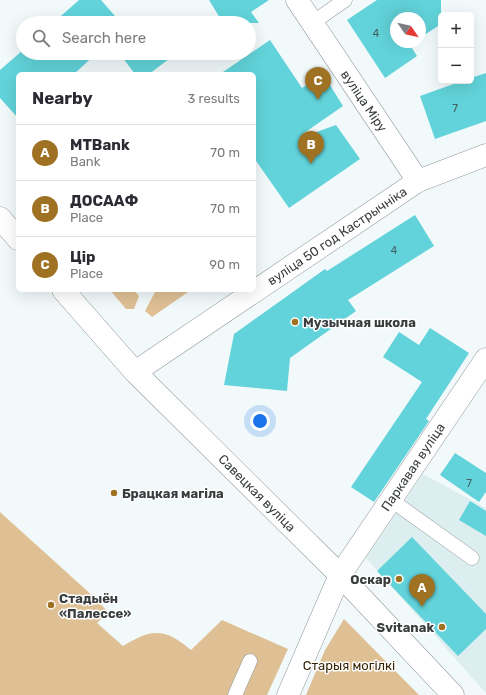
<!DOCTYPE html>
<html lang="en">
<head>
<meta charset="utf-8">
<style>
  body { margin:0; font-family:Rubik,sans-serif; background:#f7f7f7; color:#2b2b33 }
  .controls { position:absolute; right:12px; top:12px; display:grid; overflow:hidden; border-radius:6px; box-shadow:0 4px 16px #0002 }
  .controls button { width:36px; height:36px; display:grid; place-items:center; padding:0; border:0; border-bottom:1px solid #e1e1e2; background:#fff; color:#2b2b33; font:20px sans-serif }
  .compass { position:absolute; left:390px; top:12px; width:36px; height:36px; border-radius:50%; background:#fff; box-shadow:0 4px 16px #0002; rotate:124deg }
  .you { position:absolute; left:260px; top:421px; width:14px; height:14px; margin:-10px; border:3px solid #fff; border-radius:50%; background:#1a73e8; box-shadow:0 0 0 6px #1a73e833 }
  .badge { display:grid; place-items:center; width:26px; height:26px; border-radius:50%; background:#9f7123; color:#fff; font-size:13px; font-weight:700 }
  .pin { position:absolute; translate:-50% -33px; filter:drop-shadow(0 1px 2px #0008) }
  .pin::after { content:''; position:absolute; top:21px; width:14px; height:12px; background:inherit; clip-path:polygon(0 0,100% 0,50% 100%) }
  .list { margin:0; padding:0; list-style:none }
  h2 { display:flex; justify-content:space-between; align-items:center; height:52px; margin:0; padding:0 16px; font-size:17px }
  h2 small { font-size:13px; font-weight:400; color:#7c7c81 }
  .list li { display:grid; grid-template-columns:26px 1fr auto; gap:12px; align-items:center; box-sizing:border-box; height:56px; padding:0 16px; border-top:1px solid #e1e1e2 }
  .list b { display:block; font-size:15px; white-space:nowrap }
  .list p { margin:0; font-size:13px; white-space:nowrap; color:#7c7c81 }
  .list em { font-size:13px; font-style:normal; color:#7c7c81 }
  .icon { flex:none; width:22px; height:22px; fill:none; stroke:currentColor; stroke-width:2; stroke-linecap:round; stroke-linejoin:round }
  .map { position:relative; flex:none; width:486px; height:695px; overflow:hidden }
  .search { position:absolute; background:#fff; box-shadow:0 4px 16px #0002; left:16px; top:16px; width:240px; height:44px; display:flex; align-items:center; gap:10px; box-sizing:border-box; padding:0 14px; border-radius:22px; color:#7c7c81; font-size:15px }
  .panel { position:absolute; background:#fff; box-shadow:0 4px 16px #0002; left:16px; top:72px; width:240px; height:220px; border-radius:6px }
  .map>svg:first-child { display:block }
  .built { fill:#dceeef }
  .green { fill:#dfc095 }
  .building { fill:#62d3da }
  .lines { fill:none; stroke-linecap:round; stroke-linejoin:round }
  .service-casing { stroke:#919899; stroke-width:15 }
  .minor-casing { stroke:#919899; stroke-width:23 }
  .tertiary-casing { stroke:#919899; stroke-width:23 }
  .service { stroke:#fff; stroke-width:14 }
  .minor { stroke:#fff; stroke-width:22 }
  .tertiary { stroke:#fff; stroke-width:22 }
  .poi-dot { fill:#9f7123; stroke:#fff; stroke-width:1.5 }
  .labels { text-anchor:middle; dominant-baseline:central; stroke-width:3; stroke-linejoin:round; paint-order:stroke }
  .number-label { font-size:11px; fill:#436264 }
  .street-label { font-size:13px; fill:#393d3d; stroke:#fff }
  .poi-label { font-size:13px; font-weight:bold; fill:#393d3d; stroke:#fff; text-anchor:start }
  .park-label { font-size:13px; fill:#382506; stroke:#fff }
</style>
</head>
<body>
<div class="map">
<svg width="486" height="695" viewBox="0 0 486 695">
  <rect width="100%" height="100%" fill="#f1f9fa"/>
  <path class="built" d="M 423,474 L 486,508 L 486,693 L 366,558 Z"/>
  <path class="green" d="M 110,290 L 134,290 L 139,296 L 134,309 L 126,309 Z
    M 156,290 L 191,290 L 152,317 L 145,311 Z
    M 0,512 L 95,598 L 108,612 L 97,623 L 123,646 C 152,628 165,628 191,650 L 222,620 L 288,649 L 267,695 L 0,695 Z
    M 344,619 L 419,695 L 306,695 L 325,650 Z"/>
  <path class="building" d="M 79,0 L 101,0 L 121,23 L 53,23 Z
    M 209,0 L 269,0 L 251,12 L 259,23 L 223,23 Z
    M 377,0 L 441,0 L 441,24 L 420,38 L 420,18 L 396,18 L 396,42 L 415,42 L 410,45 L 417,56 L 385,78 L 347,20 Z
    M 270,40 L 302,88 L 323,74 L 343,106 L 304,133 L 305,136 L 336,125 L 360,159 L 289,208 L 254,158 L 254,74 L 220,74 Z
    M 23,50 L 23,53 L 97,53 L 74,74 L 18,74 L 18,118 L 0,98 L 0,70 Z
    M 119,53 L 177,53 L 149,74 L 135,74 Z
    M 486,73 L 486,121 L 435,139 L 420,96 L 462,81 L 471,81 L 471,78 Z
    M 415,215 L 434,246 L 348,300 L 356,311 L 290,358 L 287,391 L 224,385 L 234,334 L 325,269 L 327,271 Z
    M 430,328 L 469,353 L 426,419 L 429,421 L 374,502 L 351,487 L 422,382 L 383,357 L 399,332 L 419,345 Z
    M 455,453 L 486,473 L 486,492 L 479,502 L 440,475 Z
    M 470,501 L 486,511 L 486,536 L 459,520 Z
    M 412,537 L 486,614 L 486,629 L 458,656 L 377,571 Z"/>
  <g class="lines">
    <g class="service-casing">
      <path id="service" d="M 312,23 L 345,0
        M 391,500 L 472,558
        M 235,695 L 250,661"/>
    </g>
    <g class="minor-casing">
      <path id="minor" d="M 297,0 L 418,181
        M 288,695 L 340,575 L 486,359"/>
    </g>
    <g class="tertiary-casing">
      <path id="tertiary" d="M 0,218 L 18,239
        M 63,290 L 135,372 L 340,575 L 453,695
        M 135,372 L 418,181 L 486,155"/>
    </g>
    <use href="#service" class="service"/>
    <use href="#minor" class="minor"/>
    <use href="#tertiary" class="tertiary"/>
  </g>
  <g class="poi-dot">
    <circle cx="295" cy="322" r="4"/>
    <circle cx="114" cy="493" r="4"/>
    <circle cx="399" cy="579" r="4"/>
    <circle cx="51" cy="605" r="4"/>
    <circle cx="442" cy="627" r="4"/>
  </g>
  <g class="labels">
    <g class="number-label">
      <text x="376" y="33">4</text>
      <text x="455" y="108">7</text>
      <text x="394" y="250">4</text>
      <text x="469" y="483">7</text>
    </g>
    <g class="street-label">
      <text transform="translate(364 101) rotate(56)">вуліца Міру</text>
      <text transform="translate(337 236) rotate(-34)">вуліца 50 год Кастрычніка</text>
      <text transform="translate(413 467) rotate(-56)">Паркавая вуліца</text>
      <text transform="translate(257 493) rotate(45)">Савецкая вуліца</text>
    </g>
    <g class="poi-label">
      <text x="303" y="322">Музычная школа</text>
      <text x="122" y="493">Брацкая магіла</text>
      <text x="391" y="579" text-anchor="end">Оскар</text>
      <text x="59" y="598">Стадыён<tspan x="59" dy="15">«Палессе»</tspan></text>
      <text x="434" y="627" text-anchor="end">Svitanak</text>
    </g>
    <g class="park-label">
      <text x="349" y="665">Старыя могілкі</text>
    </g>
  </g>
</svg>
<div class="controls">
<button>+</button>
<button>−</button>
</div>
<svg class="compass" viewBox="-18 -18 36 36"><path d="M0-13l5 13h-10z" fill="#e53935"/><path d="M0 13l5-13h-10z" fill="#7c7c81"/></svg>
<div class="you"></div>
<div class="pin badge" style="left:422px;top:607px">A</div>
<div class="pin badge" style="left:311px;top:164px">B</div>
<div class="pin badge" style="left:318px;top:100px">C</div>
<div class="search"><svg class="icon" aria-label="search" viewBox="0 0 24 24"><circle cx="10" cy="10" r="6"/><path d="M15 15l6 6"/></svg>Search here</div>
<section class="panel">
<h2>Nearby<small>3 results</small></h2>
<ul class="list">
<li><span class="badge">A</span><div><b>MTBank</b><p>Bank</p></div><em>70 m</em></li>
<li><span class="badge">B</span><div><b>ДОСААФ</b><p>Place</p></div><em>70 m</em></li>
<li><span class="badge">C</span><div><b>Цір</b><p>Place</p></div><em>90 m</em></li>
</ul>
</section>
</div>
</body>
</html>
